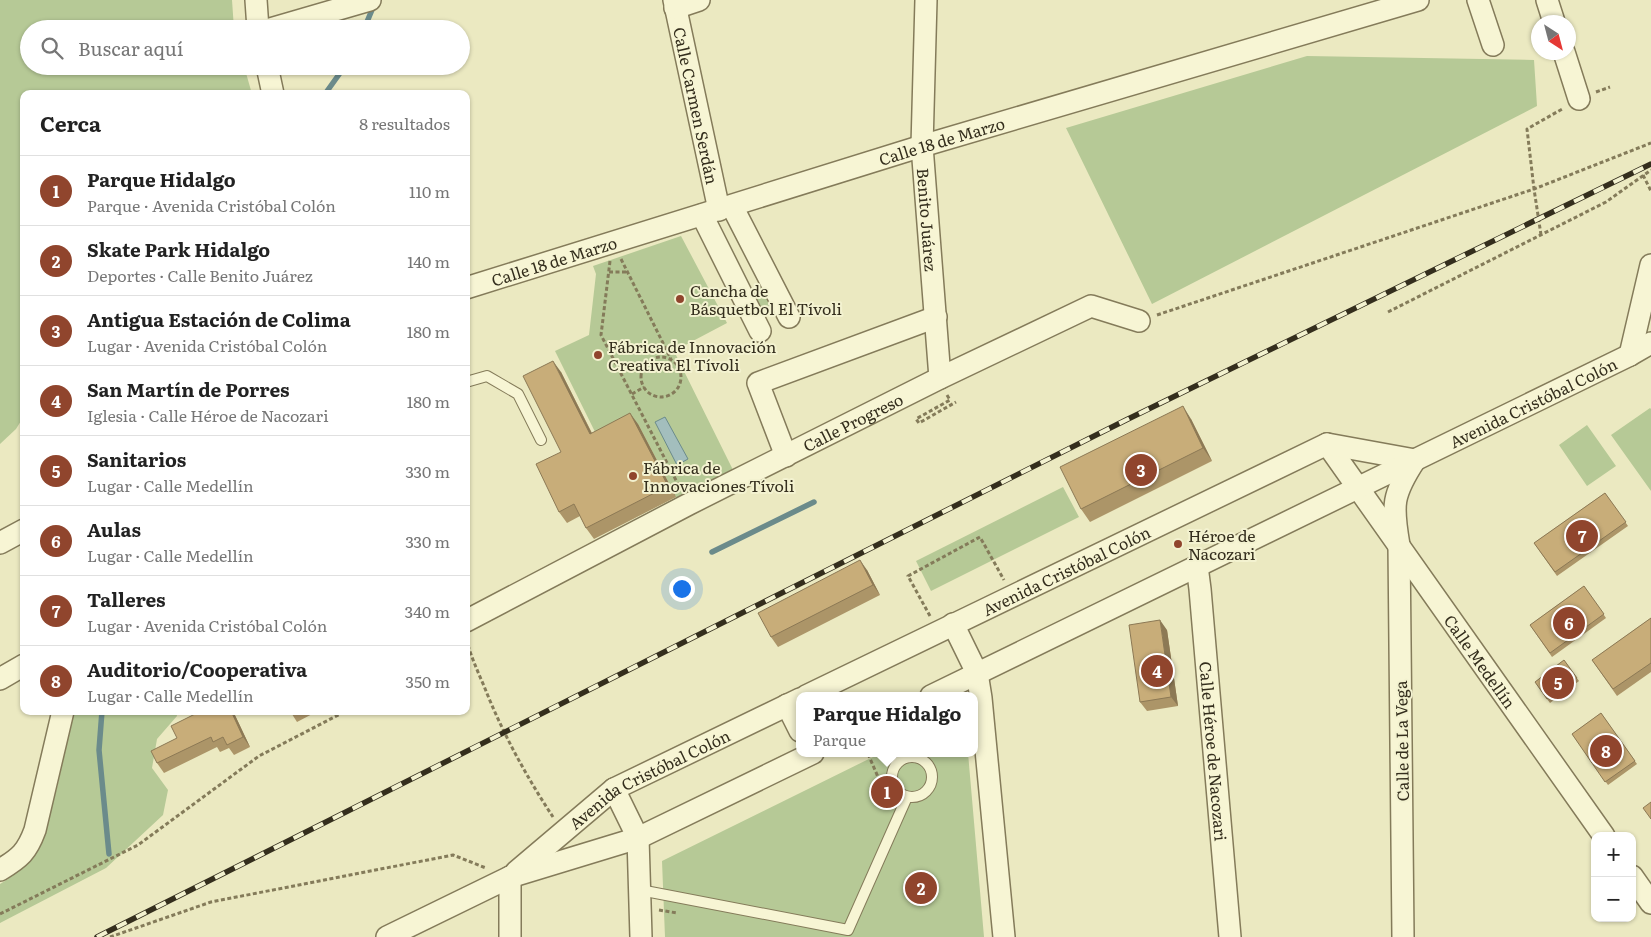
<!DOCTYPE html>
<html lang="es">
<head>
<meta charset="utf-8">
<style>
  body { margin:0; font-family:Literata,serif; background:#f6f6f6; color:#222 }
  .controls { position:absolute; right:15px; bottom:15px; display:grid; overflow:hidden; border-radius:10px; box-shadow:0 1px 4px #0004 }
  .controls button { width:45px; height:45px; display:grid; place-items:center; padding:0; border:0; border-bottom:1px solid #e0e0e0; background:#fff; color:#222; font:25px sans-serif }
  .compass { position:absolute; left:1531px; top:15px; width:45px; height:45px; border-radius:50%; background:#fff; box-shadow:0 1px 4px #0004; rotate:144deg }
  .you { position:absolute; left:681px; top:588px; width:18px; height:18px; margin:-12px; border:4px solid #fff; border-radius:50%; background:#1a73e8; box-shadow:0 0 0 8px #1a73e833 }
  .badge { display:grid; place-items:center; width:32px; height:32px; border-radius:50%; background:#90452d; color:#fff; font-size:16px; font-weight:700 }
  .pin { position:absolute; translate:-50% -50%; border:2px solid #fff; box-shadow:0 1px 5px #0006 }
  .popup { position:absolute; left:796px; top:692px; width:182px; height:65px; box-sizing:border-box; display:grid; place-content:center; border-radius:10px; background:#fff; filter:drop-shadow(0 1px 4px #0005); font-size:16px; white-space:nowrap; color:#767676 }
  .popup b { font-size:19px; color:#222 }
  .popup::after { content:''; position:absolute; left:50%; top:100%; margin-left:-10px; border:10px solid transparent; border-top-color:#fff }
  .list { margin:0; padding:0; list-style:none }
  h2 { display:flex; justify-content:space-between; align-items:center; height:65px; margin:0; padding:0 20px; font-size:21px }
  h2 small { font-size:16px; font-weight:400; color:#767676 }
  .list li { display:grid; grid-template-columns:32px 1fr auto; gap:15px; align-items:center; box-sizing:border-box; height:70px; padding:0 20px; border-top:1px solid #e0e0e0 }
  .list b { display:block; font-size:19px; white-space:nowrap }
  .list p { margin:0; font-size:16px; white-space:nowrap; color:#767676 }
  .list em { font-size:16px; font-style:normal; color:#767676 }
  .icon { flex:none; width:28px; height:28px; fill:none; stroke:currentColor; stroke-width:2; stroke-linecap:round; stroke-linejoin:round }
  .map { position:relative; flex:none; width:1651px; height:937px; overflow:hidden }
  .search { position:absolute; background:#fff; box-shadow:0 1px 4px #0004; left:20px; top:20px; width:450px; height:55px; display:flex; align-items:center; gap:12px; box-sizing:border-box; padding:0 18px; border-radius:28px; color:#767676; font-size:19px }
  .panel { position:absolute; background:#fff; box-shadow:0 1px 4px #0004; left:20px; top:90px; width:450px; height:625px; border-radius:10px }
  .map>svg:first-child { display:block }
  .green { fill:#b6c996 }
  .water { fill:#a3bebd; stroke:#6b8b8b }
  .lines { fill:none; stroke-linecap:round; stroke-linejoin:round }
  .stream { stroke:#6b8b8b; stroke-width:5.5 }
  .lane-casing { stroke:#847b5a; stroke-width:12 }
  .street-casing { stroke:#847b5a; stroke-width:24 }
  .path { stroke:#847b5a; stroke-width:3; stroke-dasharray:4 2.5; stroke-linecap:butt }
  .lane { stroke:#f7f5d4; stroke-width:10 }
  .street { stroke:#f7f5d4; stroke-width:21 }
  .rail-casing { stroke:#342e1d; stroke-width:5.5 }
  .rail { stroke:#f3f2d0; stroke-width:4; stroke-dasharray:11; stroke-linecap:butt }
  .wall { fill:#ac9568 }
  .shaded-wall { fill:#8c7955 }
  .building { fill:#c8ad79; stroke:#8c7955 }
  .poi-dot { fill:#90452d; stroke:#f3f2d0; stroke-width:2 }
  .labels { text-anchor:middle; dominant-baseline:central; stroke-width:4; stroke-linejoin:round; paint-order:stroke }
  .street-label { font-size:16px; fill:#342e1d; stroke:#f3f2d0 }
  .poi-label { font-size:16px; fill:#342e1d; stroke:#f3f2d0; text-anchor:start }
</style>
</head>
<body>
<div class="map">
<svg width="1651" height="937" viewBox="0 0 1651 937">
  <rect width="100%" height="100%" fill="#ebe9c1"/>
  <path class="green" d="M 0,0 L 232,0 L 234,29 L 29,29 L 29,66 L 244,66 L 252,94 L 24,94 L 24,416 L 16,429 L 0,444 Z
    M 1307,56 L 1534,60 L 1537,106 L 1152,304 L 1066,128 Z
    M 681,236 L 727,323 L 674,351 L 734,472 L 678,501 L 638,424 L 601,444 L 555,351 L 589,335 L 596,274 L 593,266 Z
    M 767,281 L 777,302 L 757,313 L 746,292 Z
    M 1650,408 L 1651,409 L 1651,491 L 1611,435 Z
    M 1587,425 L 1616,466 L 1587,486 L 1559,445 Z
    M 1063,487 L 1079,517 L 931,591 L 916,561 Z
    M 74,711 L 176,711 L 177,716 L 157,739 L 152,768 L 168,790 L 163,815 L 106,868 L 0,923 L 0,884 L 8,879 L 39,850 L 57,788 Z
    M 881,753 L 968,753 L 984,937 L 665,937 L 662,861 Z"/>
  <path class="water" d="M 665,417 L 688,459 L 677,465 L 655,422 Z"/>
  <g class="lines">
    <path class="stream" d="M 364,29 L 374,5
      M 325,94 L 345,66
      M 712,552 L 814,502
      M 102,711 L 99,750 L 109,854"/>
    <g class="lane-casing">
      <path id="lane" d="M 466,382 L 487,376 L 518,394 L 541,440
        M892 777a20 20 0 1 1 40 0a20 20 0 1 1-40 0Z
        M 640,890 L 848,930 L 907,797"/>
    </g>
    <g class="street-casing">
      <g id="street">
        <path d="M 256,0 L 258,29"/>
        <path id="s1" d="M 674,0 L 719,210"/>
        <path id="s2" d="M 926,0 L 922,146 L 940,378"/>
        <path d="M 1478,0 L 1493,45"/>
        <path d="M 1547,0 L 1554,22"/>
        <path d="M 675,8 L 699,0"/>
        <path d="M 270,29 L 370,0"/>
        <path d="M 1564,52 L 1579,99"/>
        <path d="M 267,66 L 273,94"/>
        <path d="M 732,206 L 789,317"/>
        <path d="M 702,215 L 760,331"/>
        <path id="s3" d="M 466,288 L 922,146 L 1418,0"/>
        <path d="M 1630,355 L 1651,265"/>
        <path id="s4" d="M 1327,444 L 1604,836"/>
        <path d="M 786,456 L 758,383 L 936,317"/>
        <path d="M 0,543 L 24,530"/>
        <path id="s5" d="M 1197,566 L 1200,589 L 1230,937"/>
        <path id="s6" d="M 466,621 L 689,504 L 940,378 L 1091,306 L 1139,321"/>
        <path d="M 953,624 L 977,673 L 981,698 L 1004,937"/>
        <path d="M 0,679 L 24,665"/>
        <path id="s7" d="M 806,696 L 1327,444 L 1415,460"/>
        <path id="s8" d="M 931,696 L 1630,355 L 1651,343"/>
        <path d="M 787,705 L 800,731"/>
        <path d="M 614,789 L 638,838 L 641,937"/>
        <path d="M 0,870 C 20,858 27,852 35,830 L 63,711"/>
        <path id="s9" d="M 516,872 L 614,789 L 800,699"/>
        <path d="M 1632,876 L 1651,903"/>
        <path d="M 510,877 L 510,937"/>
        <path d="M 387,937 L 510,877 L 638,838 L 813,753"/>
        <path d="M 1403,937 L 1399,545 C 1392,505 1392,495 1415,460"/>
      </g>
    </g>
    <path class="path" d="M 1596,92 L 1610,87
      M 1643,175 L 1651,191
      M 1541,235 L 1534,189 L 1651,143
      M 621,259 L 671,359
      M 610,261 L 601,335 L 680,488
      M 609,272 L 627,272
      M 1388,312 L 1606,202 L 1651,170
      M 1157,315 L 1534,189 L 1527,129 L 1564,108
      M641 377a20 20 0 1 1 40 0a20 20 0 1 1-40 0Z
      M 632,394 L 644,387
      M 947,395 L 950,400 L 916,419 L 919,423 L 956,402
      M 930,616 L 908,576 L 980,537 L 1004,580
      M 466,639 C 471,656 477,670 484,686 C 502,732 526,776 553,817
      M 868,754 L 889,802
      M 659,910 L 677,913
      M 0,914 L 138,845 L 259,756 L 346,711
      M 110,937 L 211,902 L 453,855 L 486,868"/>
    <use href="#lane" class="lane"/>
    <use href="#street" class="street"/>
    <g class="rail-casing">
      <path id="rail" d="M 97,937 L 1126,420 L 1651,164"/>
    </g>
    <use href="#rail" class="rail"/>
  </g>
  <path class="wall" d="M 561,372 L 592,433 L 638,424 L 676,497 L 594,539 L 586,528 L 580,516 L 567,523 L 559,512 L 561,452 Z
    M 1191,419 L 1212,461 L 1090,522 L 1081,509 Z
    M 1605,493 L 1628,526 L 1557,576 L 1534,543 Z
    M 867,570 L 880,595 L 778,647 L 771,637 Z
    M 1584,586 L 1606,618 L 1552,657 L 1530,625 Z
    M 1651,618 L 1651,672 L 1617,696 L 1592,660 Z
    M 1167,630 L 1178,706 L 1147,711 L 1140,702 Z
    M 1564,660 L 1579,681 L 1550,703 L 1535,682 Z
    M 233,711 L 250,747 L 234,755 L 229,748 L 220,752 L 217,747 L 164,773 L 157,763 Z
    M 290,711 L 318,711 L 297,722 Z
    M 1601,713 L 1637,764 L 1608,785 L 1572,734 Z"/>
  <path class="shaded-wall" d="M 553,361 L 561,372 L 598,446 L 590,434 Z
    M 1183,406 L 1191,419 L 1212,461 L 1203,448 Z
    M 630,413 L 638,424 L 676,497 L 668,486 Z
    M 860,560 L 867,570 L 880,595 L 873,585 Z
    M 1160,620 L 1167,630 L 1178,706 L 1171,697 Z
    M 231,711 L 233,711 L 250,747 L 243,737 Z"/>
  <path class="building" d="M 553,361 L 590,434 L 630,413 L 668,486 L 586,528 L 574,504 L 559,512 L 536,464 L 561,452 L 523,376 Z
    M 1183,406 L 1203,448 L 1081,509 L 1060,467 Z
    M 1605,493 L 1626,522 L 1555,572 L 1534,543 Z
    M 860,560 L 873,585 L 771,637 L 758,613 Z
    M 1584,586 L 1604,614 L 1550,653 L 1530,625 Z
    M 1651,618 L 1651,663 L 1613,689 L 1592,660 Z
    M 1160,620 L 1171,697 L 1140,702 L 1129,625 Z
    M 1564,660 L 1577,678 L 1547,699 L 1535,682 Z
    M 201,711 L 231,711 L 243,737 L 227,745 L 223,737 L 213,742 L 211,737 L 157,763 L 151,751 L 177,738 L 171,726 Z
    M 1601,713 L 1635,761 L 1605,782 L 1572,734 Z
    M 1651,802 L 1651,819 L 1643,808 Z"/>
  <g class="poi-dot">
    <circle cx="680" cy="299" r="5"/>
    <circle cx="598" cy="355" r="5"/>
    <circle cx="633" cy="476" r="5"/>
    <circle cx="1178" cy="544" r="5"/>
  </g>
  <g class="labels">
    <g class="street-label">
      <text stroke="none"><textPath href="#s1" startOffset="108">Calle Carmen Serdán</textPath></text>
      <text stroke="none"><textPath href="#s3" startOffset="498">Calle 18 de Marzo</textPath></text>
      <text stroke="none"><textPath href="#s2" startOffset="220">Benito Juárez</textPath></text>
      <text stroke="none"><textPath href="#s3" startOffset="92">Calle 18 de Marzo</textPath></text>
      <text stroke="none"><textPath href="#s8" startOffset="670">Avenida Cristóbal Colón</textPath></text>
      <text stroke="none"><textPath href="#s6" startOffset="435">Calle Progreso</textPath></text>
      <text stroke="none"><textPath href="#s7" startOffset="289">Avenida Cristóbal Colón</textPath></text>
      <text stroke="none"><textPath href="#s4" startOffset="266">Calle Medellín</textPath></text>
      <text transform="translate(1401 741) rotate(-91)">Calle de La Vega</text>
      <text stroke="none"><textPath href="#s5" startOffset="186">Calle Héroe de Nacozari</textPath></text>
      <text stroke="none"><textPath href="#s9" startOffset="164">Avenida Cristóbal Colón</textPath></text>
    </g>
    <g class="poi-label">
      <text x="690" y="290">Cancha de<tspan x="690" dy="18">Básquetbol El Tívoli</tspan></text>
      <text x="608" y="346">Fábrica de Innovación<tspan x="608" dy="18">Creativa El Tívoli</tspan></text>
      <text x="643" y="467">Fábrica de<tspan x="643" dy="18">Innovaciones Tívoli</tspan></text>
      <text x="1188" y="535">Héroe de<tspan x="1188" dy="18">Nacozari</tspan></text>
    </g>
  </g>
</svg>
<div class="controls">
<button>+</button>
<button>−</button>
</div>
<svg class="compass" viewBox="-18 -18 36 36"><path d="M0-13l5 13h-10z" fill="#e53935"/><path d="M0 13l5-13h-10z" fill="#767676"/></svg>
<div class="you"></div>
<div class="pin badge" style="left:887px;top:792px">1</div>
<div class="popup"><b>Parque Hidalgo</b>Parque</div>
<div class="pin badge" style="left:921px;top:888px">2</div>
<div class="pin badge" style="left:1141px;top:470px">3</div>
<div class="pin badge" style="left:1157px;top:671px">4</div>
<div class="pin badge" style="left:1558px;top:683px">5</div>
<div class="pin badge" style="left:1569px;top:623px">6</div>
<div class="pin badge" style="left:1582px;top:536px">7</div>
<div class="pin badge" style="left:1606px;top:751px">8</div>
<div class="search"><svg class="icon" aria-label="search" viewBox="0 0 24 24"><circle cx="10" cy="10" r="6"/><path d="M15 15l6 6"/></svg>Buscar aquí</div>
<section class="panel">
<h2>Cerca<small>8 resultados</small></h2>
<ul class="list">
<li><span class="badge">1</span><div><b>Parque Hidalgo</b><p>Parque · Avenida Cristóbal Colón</p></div><em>110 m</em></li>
<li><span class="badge">2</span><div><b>Skate Park Hidalgo</b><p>Deportes · Calle Benito Juárez</p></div><em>140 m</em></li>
<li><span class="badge">3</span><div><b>Antigua Estación de Colima</b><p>Lugar · Avenida Cristóbal Colón</p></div><em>180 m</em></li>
<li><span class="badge">4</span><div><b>San Martín de Porres</b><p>Iglesia · Calle Héroe de Nacozari</p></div><em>180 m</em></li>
<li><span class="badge">5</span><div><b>Sanitarios</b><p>Lugar · Calle Medellín</p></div><em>330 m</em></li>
<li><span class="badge">6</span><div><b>Aulas</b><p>Lugar · Calle Medellín</p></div><em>330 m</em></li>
<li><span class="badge">7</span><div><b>Talleres</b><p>Lugar · Avenida Cristóbal Colón</p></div><em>340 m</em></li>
<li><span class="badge">8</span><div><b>Auditorio/Cooperativa</b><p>Lugar · Calle Medellín</p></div><em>350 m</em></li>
</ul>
</section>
</div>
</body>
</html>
